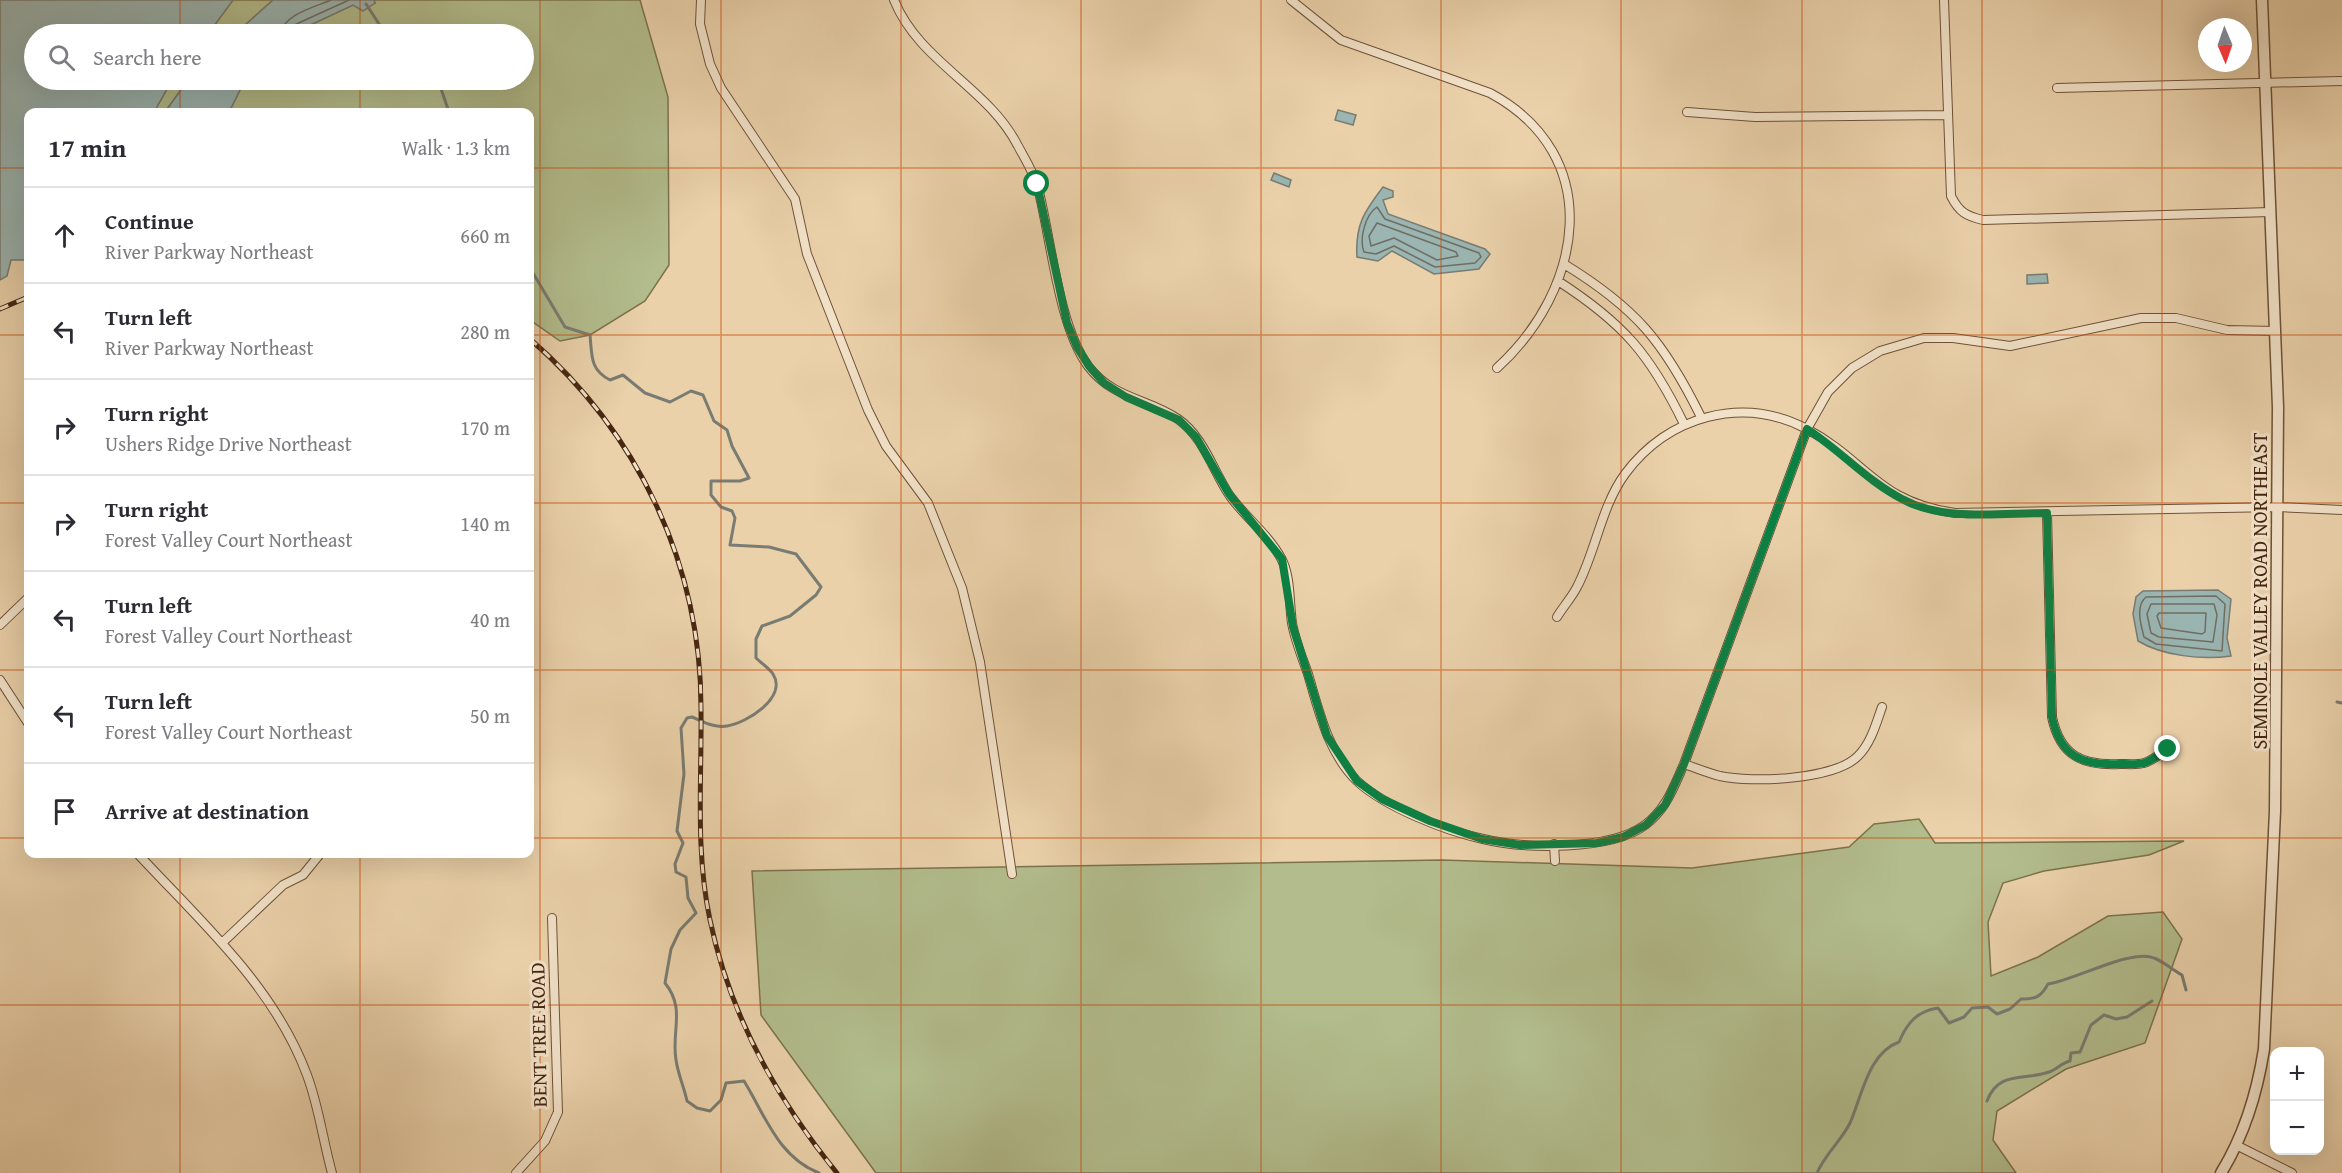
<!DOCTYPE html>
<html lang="en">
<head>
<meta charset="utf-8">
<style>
  body { margin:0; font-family:"Gentium Book Plus",serif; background:#f7f7f7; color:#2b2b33 }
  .controls { position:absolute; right:18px; bottom:18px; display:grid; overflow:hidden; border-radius:12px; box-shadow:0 6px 24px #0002 }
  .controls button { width:54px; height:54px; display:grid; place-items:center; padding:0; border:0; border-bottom:2px solid #e1e1e2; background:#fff; color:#2b2b33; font:30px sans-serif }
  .compass { position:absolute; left:2198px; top:18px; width:54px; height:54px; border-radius:50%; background:#fff; box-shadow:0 6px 24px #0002; rotate:178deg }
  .stop { position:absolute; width:18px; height:18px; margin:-14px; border:4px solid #0b8043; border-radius:50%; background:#fff }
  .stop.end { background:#0b8043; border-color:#fff; box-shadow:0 2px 6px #0008 }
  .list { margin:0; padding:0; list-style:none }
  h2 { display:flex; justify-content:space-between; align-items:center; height:78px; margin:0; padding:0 24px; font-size:26px }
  h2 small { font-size:20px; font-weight:400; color:#7c7c81 }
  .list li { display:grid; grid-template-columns:39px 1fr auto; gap:18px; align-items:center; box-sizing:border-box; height:96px; padding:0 24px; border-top:2px solid #e1e1e2 }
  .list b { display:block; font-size:22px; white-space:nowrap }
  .list p { margin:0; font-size:20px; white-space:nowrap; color:#7c7c81 }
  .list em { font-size:20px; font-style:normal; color:#7c7c81 }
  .icon { flex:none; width:33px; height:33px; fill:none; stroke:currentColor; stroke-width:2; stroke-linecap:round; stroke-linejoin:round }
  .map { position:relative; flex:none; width:2342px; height:1173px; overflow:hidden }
  .search { position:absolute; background:#fff; box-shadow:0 6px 24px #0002; left:24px; top:24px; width:510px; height:66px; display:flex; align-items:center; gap:15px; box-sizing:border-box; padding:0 21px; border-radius:33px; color:#7c7c81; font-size:22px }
  .panel { position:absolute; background:#fff; box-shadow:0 6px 24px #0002; left:24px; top:108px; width:510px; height:750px; border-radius:12px }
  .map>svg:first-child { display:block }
  .green { fill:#b2bc8c; stroke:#7c724e; stroke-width:1.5 }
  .water { fill:#9ab5b2; stroke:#797c72; stroke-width:1.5 }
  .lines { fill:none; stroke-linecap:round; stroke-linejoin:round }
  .shore { stroke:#706e62; stroke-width:1.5 }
  .stream { stroke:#797c72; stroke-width:3 }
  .minor-casing { stroke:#705237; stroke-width:10 }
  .tertiary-casing { stroke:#705237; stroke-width:13 }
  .minor { stroke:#f1e1c8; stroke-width:8 }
  .tertiary { stroke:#f1e1c8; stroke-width:10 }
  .rail-casing { stroke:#472711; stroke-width:5 }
  .rail { stroke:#f1e1c8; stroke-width:3; stroke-dasharray:9; stroke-linecap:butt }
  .route { stroke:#0b8043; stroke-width:8 }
  .grid { fill:none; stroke:#c84f0d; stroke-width:1.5; stroke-opacity:0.55 }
  .labels { text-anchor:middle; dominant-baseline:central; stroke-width:6; stroke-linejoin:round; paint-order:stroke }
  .street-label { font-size:20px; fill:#472711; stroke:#f1e1c8 }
</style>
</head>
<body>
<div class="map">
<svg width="2342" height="1173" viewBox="0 0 2342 1173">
  <rect width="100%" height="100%" fill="#ead1aa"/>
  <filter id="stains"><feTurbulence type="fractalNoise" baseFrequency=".00333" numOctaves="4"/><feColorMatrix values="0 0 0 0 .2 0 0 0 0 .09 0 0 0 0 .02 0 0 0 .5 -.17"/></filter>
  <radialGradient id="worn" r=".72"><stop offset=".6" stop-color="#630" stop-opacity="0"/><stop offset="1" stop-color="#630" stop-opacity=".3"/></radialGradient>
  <path class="green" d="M 233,0 L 273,0 L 235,34 L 208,34 Z
    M 374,0 L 640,0 L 668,97 L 669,265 L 645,301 L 590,335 L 560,341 L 530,320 L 530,112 L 229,112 L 245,80 L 524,80 L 524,34 L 291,34 L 353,5 L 375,3 Z
    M 172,80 L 188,80 L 165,112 L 154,112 Z
    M 1919,819 L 1935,843 L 2184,841 L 2149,855 L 2044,871 L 2003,883 L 1988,922 L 1991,976 L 2038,957 L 2108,916 L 2163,912 L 2182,939 L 2145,1043 L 2066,1069 L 1997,1111 L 1993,1140 L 2016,1173 L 876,1173 L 761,1015 L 752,871 L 1442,860 L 1692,868 L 1849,847 L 1874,824 Z"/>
  <path class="water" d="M 0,0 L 233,0 L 208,34 L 34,34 L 34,80 L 172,80 L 154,112 L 28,112 L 28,260 L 11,260 L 7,276 L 0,280 Z
    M 273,0 L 374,0 L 375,3 L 363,11 L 353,5 L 291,34 L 235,34 Z
    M 188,80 L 245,80 L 229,112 L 165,112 Z
    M 1338,110 L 1356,115 L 1353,125 L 1335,120 Z
    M 1274,173 L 1291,180 L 1289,187 L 1271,180 Z
    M 1383,187 L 1393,191 L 1393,197 L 1383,200 L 1388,214 L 1485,249 L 1490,254 L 1479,269 L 1434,274 L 1392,251 L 1378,261 L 1357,257 C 1355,225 1364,212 1383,187 Z
    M 2047,274 L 2048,283 L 2027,284 L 2027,275 Z
    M 2218,590 L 2231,599 L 2227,638 L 2231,656 C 2202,660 2163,656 2138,641 L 2133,614 L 2136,597 L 2143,591 Z"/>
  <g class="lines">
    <path class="shore" d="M 281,34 C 282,15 315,7 331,0
      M 288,34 L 292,26 L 349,0
      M 1377,207 L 1385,219 L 1479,253 L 1481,257 L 1475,263 L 1435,267 L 1394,246 L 1376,254 L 1364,252 C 1359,239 1365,215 1377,207 Z
      M 1377,223 L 1456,252 L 1458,256 L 1437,260 L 1394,238 L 1371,246 L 1369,236 Z
      M 2216,596 L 2225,604 L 2222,651 L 2156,644 L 2144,637 C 2141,625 2135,606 2146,597 Z
      M 2151,604 L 2214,604 L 2217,615 L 2213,642 L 2159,637 L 2151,633 L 2147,614 Z
      M 2159,613 L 2206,613 L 2205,632 L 2202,634 L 2161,628 L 2157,616 Z"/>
    <path class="stream" d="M 366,4 L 381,27 L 404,34
      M 438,80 L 449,112
      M 530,195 L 530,207
      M 530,268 L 565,327 L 590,335 C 592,356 590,370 610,380 L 623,375 L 645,393 L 670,402 L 691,391 L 703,395 L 714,421 L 727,430 L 732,446 L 749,478 L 740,481 L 711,481 L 711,495 L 721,507 L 732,511 L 735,518 L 730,545 L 769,547 L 796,554 L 821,587 L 816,595 L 790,616 L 762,626 L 756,639 L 756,658 C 761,663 769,668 773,674 C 788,698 746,723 727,726 C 714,728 704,722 692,717 L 687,718 L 681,728 L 684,774 L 677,831 L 683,843 L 675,864 L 676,872 L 686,877 L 688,898 L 696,913 L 680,930 L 671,949 L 665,983 C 686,1009 671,1031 676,1060 C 678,1074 684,1087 687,1101 L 697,1108 L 710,1111 L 721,1100 L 726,1083 L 744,1081 C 765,1115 778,1157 819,1173
      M 2337,702 L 2342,703
      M 1987,1101 C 1999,1070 2024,1081 2049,1072 C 2056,1070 2061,1063 2070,1061 L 2071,1053 L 2080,1052 L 2091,1025 L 2104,1015 L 2116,1019 L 2127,1017 L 2152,1001
      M 1817,1173 C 1826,1153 1841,1141 1850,1123 C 1862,1096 1868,1053 1899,1042 C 1907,1023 1917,1011 1938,1008 L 1949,1023 L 1964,1017 L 1972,1008 L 1988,1007 L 1997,1014 L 2010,1009 L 2021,999 C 2036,999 2041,997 2048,984 C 2073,981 2132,948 2154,958 C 2164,962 2173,970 2182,975 L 2186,990"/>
    <g class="minor-casing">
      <path id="minor" d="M 701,0 L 700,24 L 710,64 L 721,88 L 795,199 L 807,254 L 868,410 L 886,446 L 928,503 L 962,588 L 980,662 L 1012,874
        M 894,0 C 919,62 988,87 1018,146 C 1025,159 1034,173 1038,188 C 1051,238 1058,325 1088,366 C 1113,399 1147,398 1178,419 C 1204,437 1213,471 1230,496 C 1245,517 1268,534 1281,558 C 1291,576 1289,602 1292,623 C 1295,640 1302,657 1308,674 C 1319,711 1328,753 1357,781 C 1385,807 1446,831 1483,839 C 1525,849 1610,851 1645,825 C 1666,810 1674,786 1684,764 L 1807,429 L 1828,392 L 1852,368 L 1880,351 L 1924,338 L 1953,338 L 2010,346 L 2141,318 L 2176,318 L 2227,330 L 2276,331
        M 1291,0 L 1341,40 L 1490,93 C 1607,156 1583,290 1497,368
        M 1944,0 L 1951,196 C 1959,212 1966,216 1983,220 L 2271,212
        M 2057,88 L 2342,81
        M 1687,112 L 1755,117 L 1947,115
        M 1564,264 C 1636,308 1664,342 1701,417
        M 1558,281 C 1623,323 1650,354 1684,424
        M 2047,513 L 2052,717 C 2060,756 2083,766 2120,764 C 2127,764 2137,765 2144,763 C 2152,761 2161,753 2168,749
        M 1557,617 C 1563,607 1572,597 1577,587 C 1596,551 1601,507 1625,474 C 1668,416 1742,395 1807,429 C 1867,461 1877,502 1955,513 L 2278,507 L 2342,510
        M 0,625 L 28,598
        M 0,680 L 28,723
        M 1684,764 C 1696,768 1708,773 1720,776 C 1752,783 1834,780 1858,756 C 1871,743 1876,724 1882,707
        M 1554,844 L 1555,861
        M 138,854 C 201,922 274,986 307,1075 C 319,1107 323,1141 332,1173
        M 223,942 L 283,885 L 303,875 L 320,854
        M 2238,1146 L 2292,1173
        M 516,1173 L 545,1141 L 558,1112 L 552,918"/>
    </g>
    <g class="tertiary-casing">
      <path id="tertiary" d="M 2221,1173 C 2245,1134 2257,1094 2264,1049 L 2275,811 L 2278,407 L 2262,0"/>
    </g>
    <use href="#minor" class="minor"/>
    <use href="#tertiary" class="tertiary"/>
    <g class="rail-casing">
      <path id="rail" d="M 0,309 L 28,297
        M 530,339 C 638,433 701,564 701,708 C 702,778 695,850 710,920 C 730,1016 776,1098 837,1173"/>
    </g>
    <use href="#rail" class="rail"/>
  </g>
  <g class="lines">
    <path class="route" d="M 1037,184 L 1067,323 L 1077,347 L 1089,366 L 1104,383 L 1126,397 L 1179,420 L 1196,437 L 1229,494 L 1282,559 L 1293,627 L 1327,736 L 1357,781 L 1382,799 L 1430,821 L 1482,839 L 1520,845 L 1597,843 L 1623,837 L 1646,825 L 1665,805 L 1684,764 L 1807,429 C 1840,450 1867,481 1902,499 C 1944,522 2001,513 2047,513 L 2052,717 C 2060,756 2082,766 2120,764 C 2127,764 2137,765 2144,763 C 2152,761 2161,753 2168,749"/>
  </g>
  <path class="grid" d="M 180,0 L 180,34M 360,0 L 360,34M 540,0 L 540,1173M 721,0 L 721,1173M 901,0 L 901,1173M 1081,0 L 1081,1173M 1261,0 L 1261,1173M 1441,0 L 1441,1173M 1621,0 L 1621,1173M 1802,0 L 1802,1173M 1982,0 L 1982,1173M 2162,0 L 2162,1173M 180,80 L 180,112M 360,80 L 360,112M 0,168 L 28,168M 530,168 L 2342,168M 0,335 L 28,335M 530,335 L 2342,335M 0,503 L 28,503M 530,503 L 2342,503M 0,670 L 28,670M 530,670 L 2342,670M 0,838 L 28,838M 530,838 L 2342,838M 180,854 L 180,1173M 360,854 L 360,1173M 0,1005 L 2342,1005"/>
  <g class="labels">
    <g class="street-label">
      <text transform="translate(2259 591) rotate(-90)">SEMINOLE VALLEY ROAD NORTHEAST</text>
      <text transform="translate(538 1035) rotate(-91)">BENT TREE ROAD</text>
    </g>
  </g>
  <rect width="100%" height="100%" filter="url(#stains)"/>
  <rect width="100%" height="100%" fill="url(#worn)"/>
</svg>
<div class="controls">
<button>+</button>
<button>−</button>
</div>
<svg class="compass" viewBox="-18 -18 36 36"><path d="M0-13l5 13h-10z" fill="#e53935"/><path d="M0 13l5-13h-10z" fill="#7c7c81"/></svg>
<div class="stop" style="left:1037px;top:184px"></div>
<div class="stop end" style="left:2168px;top:749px"></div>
<div class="search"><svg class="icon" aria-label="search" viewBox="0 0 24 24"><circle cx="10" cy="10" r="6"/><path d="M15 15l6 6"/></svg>Search here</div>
<section class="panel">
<h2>17 min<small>Walk · 1.3 km</small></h2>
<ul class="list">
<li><svg class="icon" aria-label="ahead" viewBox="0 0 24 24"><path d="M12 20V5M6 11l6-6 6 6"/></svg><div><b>Continue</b><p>River Parkway Northeast</p></div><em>660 m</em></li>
<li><svg class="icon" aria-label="left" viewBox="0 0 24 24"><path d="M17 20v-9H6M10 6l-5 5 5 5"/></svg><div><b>Turn left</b><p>River Parkway Northeast</p></div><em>280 m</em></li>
<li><svg class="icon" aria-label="right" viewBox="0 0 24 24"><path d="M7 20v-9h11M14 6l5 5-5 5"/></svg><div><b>Turn right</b><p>Ushers Ridge Drive Northeast</p></div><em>170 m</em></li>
<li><svg class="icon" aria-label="right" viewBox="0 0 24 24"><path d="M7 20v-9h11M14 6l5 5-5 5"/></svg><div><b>Turn right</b><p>Forest Valley Court Northeast</p></div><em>140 m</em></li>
<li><svg class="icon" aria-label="left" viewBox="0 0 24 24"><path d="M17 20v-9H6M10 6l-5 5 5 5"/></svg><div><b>Turn left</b><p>Forest Valley Court Northeast</p></div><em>40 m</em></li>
<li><svg class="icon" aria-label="left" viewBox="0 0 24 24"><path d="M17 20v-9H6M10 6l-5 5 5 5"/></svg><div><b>Turn left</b><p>Forest Valley Court Northeast</p></div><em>50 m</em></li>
<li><svg class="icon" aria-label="arrive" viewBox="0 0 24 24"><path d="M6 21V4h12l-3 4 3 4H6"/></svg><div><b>Arrive at destination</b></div></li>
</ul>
</section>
</div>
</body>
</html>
